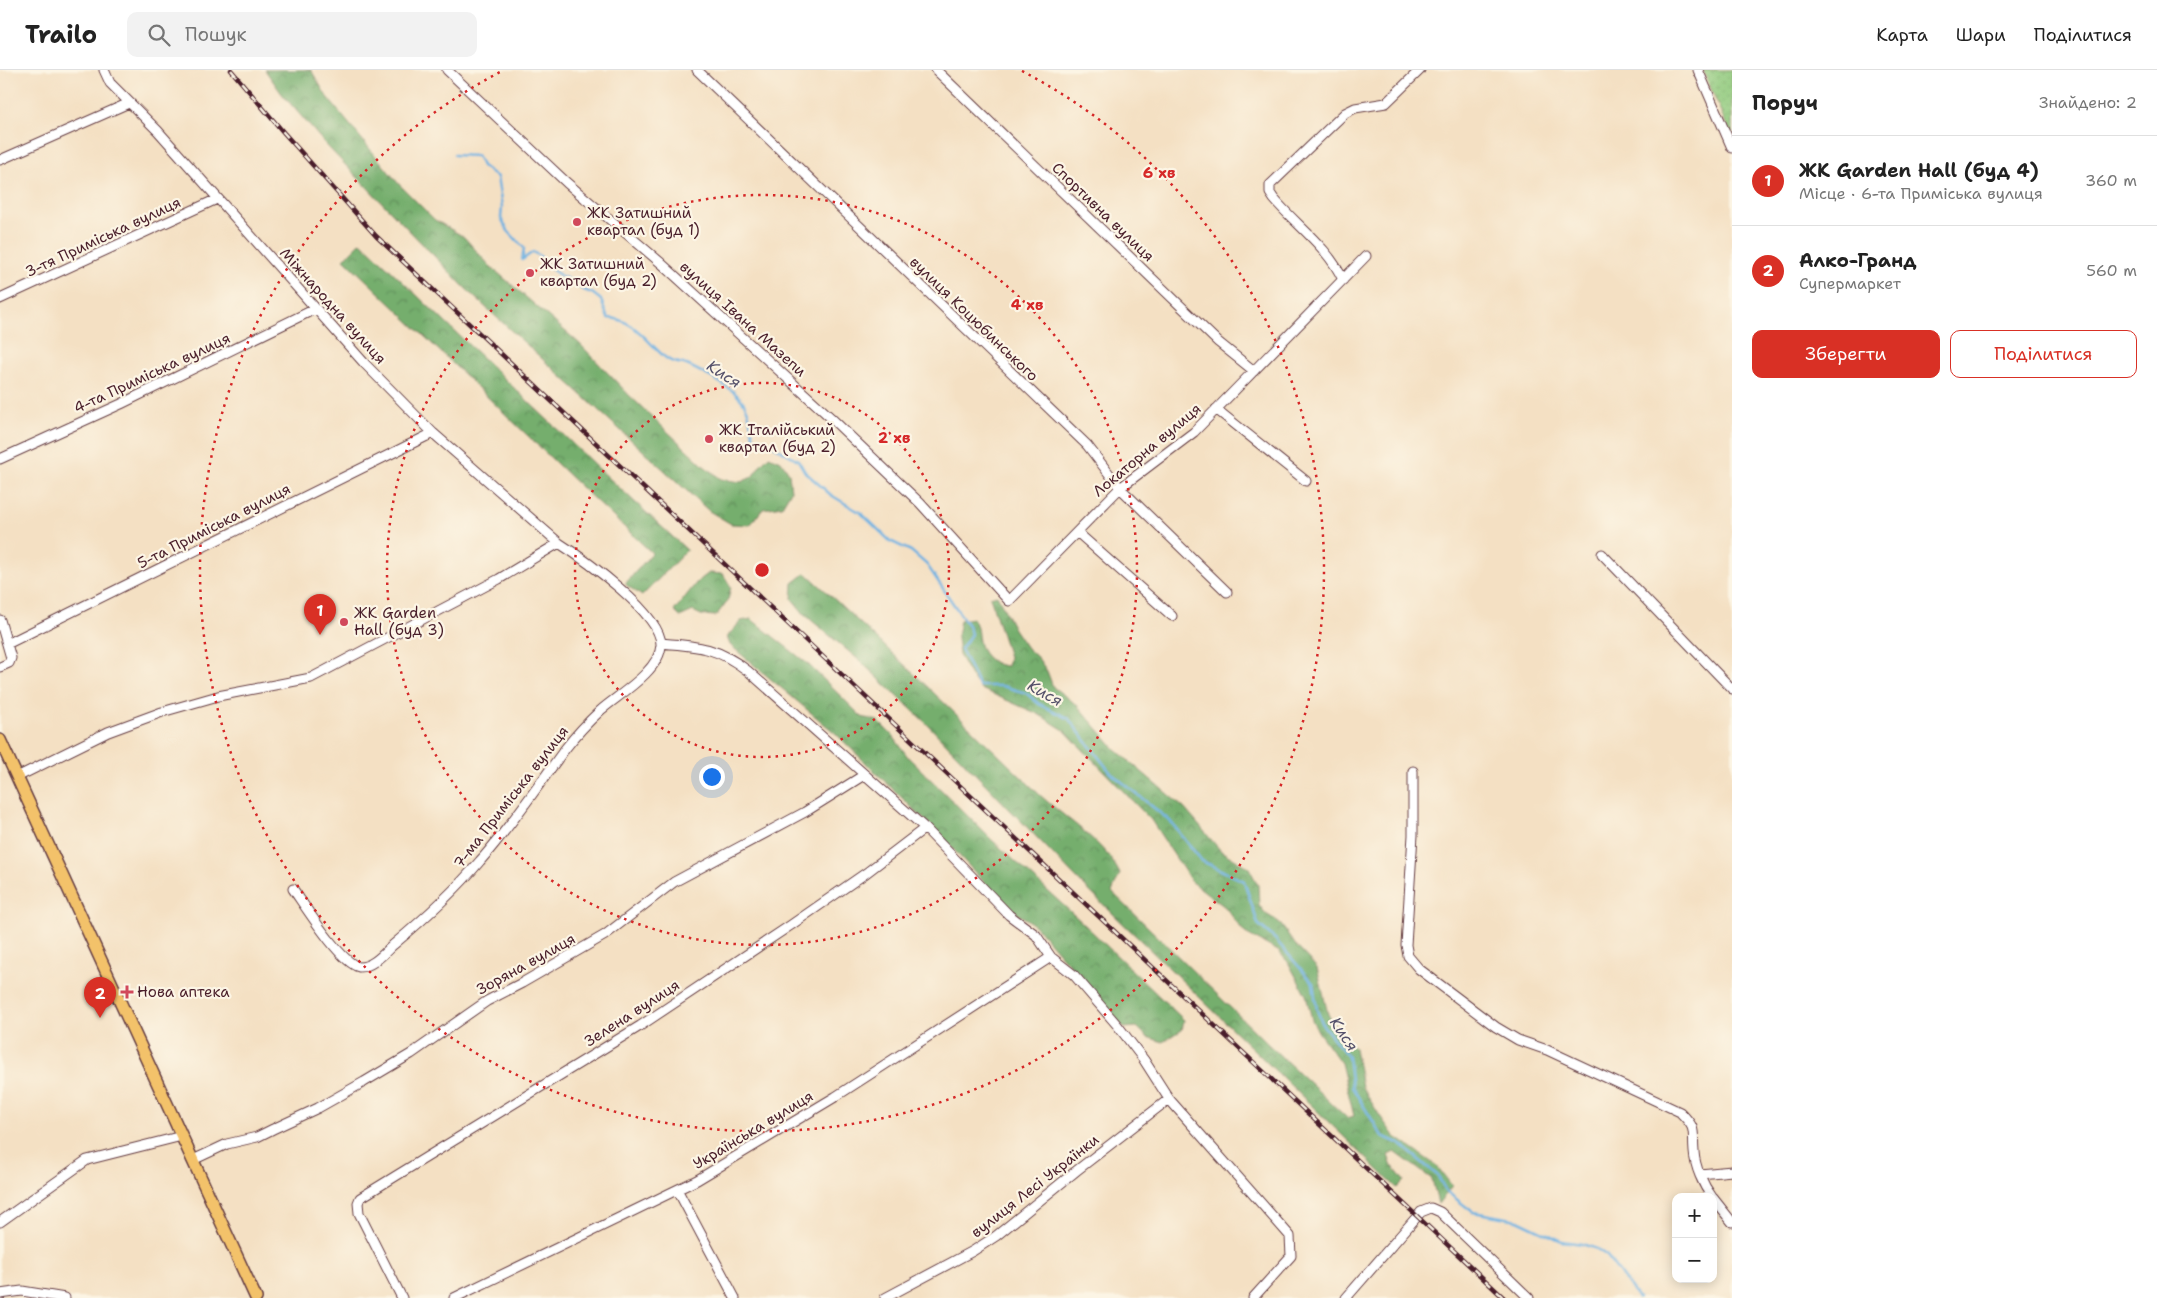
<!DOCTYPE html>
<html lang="uk">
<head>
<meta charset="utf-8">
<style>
  body { margin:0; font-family:"Shantell Sans",sans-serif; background:#f2f2f2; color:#222 }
  .controls { position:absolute; right:15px; bottom:15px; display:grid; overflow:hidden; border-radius:10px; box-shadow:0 2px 12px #0003 }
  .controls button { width:45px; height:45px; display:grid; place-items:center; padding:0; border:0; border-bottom:1px solid #e0e0e0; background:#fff; color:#222; font:25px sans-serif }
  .you { position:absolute; left:711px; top:706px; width:18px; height:18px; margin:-12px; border:4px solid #fff; border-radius:50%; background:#1a73e8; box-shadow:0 0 0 8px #1a73e833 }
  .badge { display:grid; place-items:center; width:32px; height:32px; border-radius:50%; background:#d93025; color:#fff; font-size:16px; font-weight:700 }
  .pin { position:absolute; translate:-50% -41px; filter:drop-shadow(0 1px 2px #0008) }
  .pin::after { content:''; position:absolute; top:26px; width:18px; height:15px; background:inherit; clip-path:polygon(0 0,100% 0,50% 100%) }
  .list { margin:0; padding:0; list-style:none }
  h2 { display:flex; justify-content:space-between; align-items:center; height:65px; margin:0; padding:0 20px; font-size:21px }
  h2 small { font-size:16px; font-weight:400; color:#767676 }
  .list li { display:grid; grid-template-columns:32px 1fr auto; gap:15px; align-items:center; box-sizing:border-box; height:90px; padding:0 20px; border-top:1px solid #e0e0e0 }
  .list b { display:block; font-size:19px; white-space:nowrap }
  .list p { margin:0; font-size:16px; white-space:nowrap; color:#767676 }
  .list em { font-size:16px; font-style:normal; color:#767676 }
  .actions { display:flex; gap:10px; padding:15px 20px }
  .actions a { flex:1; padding:11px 0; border:1px solid #d93025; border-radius:10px; text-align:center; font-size:18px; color:#d93025 }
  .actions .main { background:#d93025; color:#fff }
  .icon { flex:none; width:28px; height:28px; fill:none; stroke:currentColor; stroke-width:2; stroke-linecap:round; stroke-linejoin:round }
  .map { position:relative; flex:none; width:1732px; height:1228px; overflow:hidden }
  header { display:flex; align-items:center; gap:30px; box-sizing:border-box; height:70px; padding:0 25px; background:#fff; border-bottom:1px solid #e0e0e0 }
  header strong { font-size:24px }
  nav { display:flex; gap:28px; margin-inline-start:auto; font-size:18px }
  .search { width:350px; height:45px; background:#f2f2f2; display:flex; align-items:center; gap:12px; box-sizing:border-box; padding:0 18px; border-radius:10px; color:#767676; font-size:19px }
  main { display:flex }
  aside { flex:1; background:#fff }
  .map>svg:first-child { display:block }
  .grass { fill:url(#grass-dots); stroke:#6d7454 }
  .forest { fill:url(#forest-crowns); stroke:#5f664c }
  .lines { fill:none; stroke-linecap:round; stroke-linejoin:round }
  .stream { stroke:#6db1e2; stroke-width:2.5 }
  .minor-casing { stroke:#643c42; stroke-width:11 }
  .major-casing { stroke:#643c42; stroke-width:14 }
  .minor { stroke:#fff; stroke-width:9 }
  .major { stroke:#f3c26a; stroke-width:11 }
  .rail-casing { stroke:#4a1f2b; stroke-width:4.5 }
  .rail { stroke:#fcf5e5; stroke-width:2.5; stroke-dasharray:8; stroke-linecap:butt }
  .ring { fill:none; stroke:#d62828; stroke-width:2.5; stroke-dasharray:2.5 5 }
  .poi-dot { fill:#d1495b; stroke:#fcf5e5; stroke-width:2 }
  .labels { text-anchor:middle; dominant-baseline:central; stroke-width:4.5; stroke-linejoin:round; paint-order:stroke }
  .street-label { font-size:15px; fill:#4a1f2b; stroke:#fcf5e5 }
  .poi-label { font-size:15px; fill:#4a1f2b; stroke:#fcf5e5; text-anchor:start }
  .water-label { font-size:16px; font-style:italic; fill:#56526b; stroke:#fcf5e5 }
  .centre { fill:#d62828; stroke:#fcf5e5; stroke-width:2.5 }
  .ring-label { font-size:15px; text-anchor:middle; font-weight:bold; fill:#d62828; stroke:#fcf5e5; stroke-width:4.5; stroke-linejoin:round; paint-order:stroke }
</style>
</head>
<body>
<header>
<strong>Trailo</strong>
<div class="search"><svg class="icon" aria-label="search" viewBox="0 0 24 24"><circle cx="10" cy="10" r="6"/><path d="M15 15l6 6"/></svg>Пошук</div>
<nav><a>Карта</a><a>Шари</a><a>Поділитися</a></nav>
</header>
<main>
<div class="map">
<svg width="1732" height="1228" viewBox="0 0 1732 1228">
  <defs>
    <pattern id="grass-dots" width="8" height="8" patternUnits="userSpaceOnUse" patternTransform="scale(1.25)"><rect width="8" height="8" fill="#90ca7e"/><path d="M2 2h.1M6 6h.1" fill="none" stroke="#7ead6d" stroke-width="1.8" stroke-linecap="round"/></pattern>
    <pattern id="forest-crowns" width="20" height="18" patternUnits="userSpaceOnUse" patternTransform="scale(1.25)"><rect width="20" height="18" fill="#74ae6d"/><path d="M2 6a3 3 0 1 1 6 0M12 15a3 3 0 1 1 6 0" fill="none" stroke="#618d5a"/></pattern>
  </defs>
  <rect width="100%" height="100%" fill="#fcf5e5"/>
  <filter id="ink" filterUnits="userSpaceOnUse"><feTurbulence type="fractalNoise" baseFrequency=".02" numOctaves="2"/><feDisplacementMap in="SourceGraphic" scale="10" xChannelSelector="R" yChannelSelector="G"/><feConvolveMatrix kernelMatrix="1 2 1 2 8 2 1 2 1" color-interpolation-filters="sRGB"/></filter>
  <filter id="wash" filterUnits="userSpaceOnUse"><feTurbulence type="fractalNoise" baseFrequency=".0096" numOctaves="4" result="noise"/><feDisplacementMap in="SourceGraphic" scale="20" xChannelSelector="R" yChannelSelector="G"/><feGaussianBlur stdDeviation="1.12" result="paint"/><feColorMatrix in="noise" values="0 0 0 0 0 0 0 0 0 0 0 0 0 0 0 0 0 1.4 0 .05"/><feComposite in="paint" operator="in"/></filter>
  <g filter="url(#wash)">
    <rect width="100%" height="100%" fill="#f4e0c3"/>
    <path class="grass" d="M 1703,0 L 1732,0 L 1732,68 Z"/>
    <path class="forest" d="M 265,0 L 311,0 L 327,27 L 398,113 L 435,150 L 464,167 L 489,195 L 580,274 L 630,326 L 704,396 L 721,409 L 741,412 L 752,407 L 761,394 L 769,386 L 781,391 L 789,403 L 791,421 L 782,436 L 763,439 L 750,455 L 731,454 L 709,441 L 470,223 L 327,76 L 282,24 Z
      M 361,172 L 596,396 L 687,480 L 642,526 L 625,514 L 652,483 L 580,416 L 344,189 Z
      M 709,503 L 723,504 L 731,517 L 728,530 L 716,546 L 701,545 L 693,541 L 680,547 L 674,541 L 697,512 Z
      M 806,503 C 886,576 963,651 1040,725 C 1067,750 1104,771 1120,804 L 1112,822 L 1269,975 L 1347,1048 L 1354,1046 L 1341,993 L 1319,963 L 1312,950 L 1306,925 L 1288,892 L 1278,881 L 1245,863 L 1225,837 L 1191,811 L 1151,750 L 1064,660 L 1038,644 L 981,619 L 971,606 L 959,585 L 957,567 L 960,550 L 973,548 C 979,558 977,565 980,575 C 983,587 996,596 1007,596 L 1009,587 L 990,527 L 997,525 L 1014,559 L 1027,578 L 1038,588 L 1047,601 L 1053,617 L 1077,635 L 1115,679 L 1184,738 L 1221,781 L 1249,798 L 1258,815 L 1259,835 L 1266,844 L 1279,852 L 1297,877 L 1317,898 L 1328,944 L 1339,964 L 1355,978 L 1362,1017 L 1380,1046 L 1394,1066 L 1437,1096 L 1452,1116 L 1438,1134 L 1432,1109 L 1395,1082 L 1388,1085 L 1391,1094 L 1404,1111 L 1397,1118 L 1081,813 L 927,654 L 860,591 L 805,545 L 792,529 L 793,513 Z
      M 751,549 L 808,594 L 862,647 L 878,651 L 893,666 L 908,687 L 992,770 L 1085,855 L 1184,950 L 1182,960 L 1163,972 L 1147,967 L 1137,957 L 1124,958 L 1039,860 L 1028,850 L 1010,840 L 939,764 L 835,663 L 730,575 L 727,567 L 741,551 Z"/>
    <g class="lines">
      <path class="stream" d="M 454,85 L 477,86 L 482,96 L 497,107 L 502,137 L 501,148 L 508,161 L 524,178 L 522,190 L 533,182 L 541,187 L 547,196 L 561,206 L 575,212 L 581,219 L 592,223 L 601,230 L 608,248 C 633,248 649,274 666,288 C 670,292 678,293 684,294 C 695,298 730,317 737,325 C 752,339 748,352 755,370 L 763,370 L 798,390 L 805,402 L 831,425 L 861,443 L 890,471 L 911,481 L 927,495 L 969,557 L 971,564 L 961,579 L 979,616 L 1002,616 L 1026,623 L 1039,634 L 1068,648 L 1111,703 L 1170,751 L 1202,791 L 1244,811 L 1258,854 L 1275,869 L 1313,913 L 1317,940 L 1323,955 L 1348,987 L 1352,1017 L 1382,1066 L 1400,1074 L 1418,1089 L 1437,1105 L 1446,1121 L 1473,1142 L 1518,1150 L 1562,1171 L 1582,1174 L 1597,1179 L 1607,1186 L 1638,1228"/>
    </g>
  </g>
  <g filter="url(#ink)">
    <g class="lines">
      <g class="minor-casing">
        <path id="minor" d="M 104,0 L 110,13 L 158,61 L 365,294 L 433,363 L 559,473 C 584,489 662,544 661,575 C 660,601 618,625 601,640 C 588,652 575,666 565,679 C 537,717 511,756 480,791 C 454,822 424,849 393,875 C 384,883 373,897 359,897 C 340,892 305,836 293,819
          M 447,0 L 567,113 L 661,193 L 830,347 L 920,433 L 1009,531 L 1120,418 L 1194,362 L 1366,186
          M 697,0 L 1087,375 L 1120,418 L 1227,522
          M 936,0 L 1218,272 L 1254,301
          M 1698,0 L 1732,78
          M 0,90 L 129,33
          M 1343,210 C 1329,178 1296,155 1274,129 L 1270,123 L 1270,115 L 1345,43 L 1355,38 L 1386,33 L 1420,0
          M 0,229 L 217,129
          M 1216,339 L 1306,411
          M 0,389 L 121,334 L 315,239
          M 1077,462 L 1172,546
          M 1602,484 L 1732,619
          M 0,550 L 11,588 L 9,593 L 0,597
          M 661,573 C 699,576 717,577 748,601 L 925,758 L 1009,845 L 1036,865 L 1051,887 L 1074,905 L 1118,956 L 1144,990 L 1169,1029 L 1290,1166 L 1291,1186 L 1253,1228
          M 7,574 L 433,363
          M 1413,701 L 1413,765 L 1406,875 L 1408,886 L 1419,899 L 1496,957 L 1518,970 L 1547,980 L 1680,1042 C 1698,1060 1692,1060 1694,1082 C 1695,1097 1703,1115 1712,1127
          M 17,707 L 108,662 L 162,642 L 218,626 L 311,608 L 499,509 L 559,473
          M 193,1090 L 227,1074 L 257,1067 L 273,1059 L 318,1038 L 364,1012 L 411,984 L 487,931 L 522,913 L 605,865 L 674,812 L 805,742 L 864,705
          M 1700,1104 L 1732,1101
          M 678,1121 L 735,1228
          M 1713,1128 L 1732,1152
          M 0,1152 L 87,1090 L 182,1066
          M 0,1224 L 22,1221 L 65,1228
          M 402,1228 L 359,1143 L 358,1133 L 360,1128 L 640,956 L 791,855 L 866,803 L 925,758
          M 454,1228 L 697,1110 L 835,1027 L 1051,887
          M 885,1228 L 973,1181 L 996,1166 L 1076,1101 L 1169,1029
          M 1346,1228 L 1421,1142 L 1431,1138 L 1440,1142 L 1529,1228"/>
      </g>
      <g class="major-casing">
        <path id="major" d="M 0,670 L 256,1228"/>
      </g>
      <use href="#minor" class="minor"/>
      <use href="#major" class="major"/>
      <g class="rail-casing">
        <path id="rail" d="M 231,0 L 284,63 L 376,166 L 1504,1228"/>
      </g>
      <use href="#rail" class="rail"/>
    </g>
  </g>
  <g class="ring">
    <circle cx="762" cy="500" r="187"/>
    <circle cx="762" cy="500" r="375"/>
    <path d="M1022 1A562 562 0 1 1 502 1"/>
  </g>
  <g class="poi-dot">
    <circle cx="577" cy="152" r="5"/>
    <circle cx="530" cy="203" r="5"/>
    <circle cx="709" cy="369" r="5"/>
    <circle cx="344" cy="552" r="5"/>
    <path d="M124.5 914.5h5v5h5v5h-5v5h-5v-5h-5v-5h5z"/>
  </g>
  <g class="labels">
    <g class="street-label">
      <text transform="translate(1103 142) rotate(44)">Спортивна вулиця</text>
      <text transform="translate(103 167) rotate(-25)">3-тя Приміська вулиця</text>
      <text transform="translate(333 236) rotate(48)">Міжнародна вулиця</text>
      <text transform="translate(743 249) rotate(42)">вулиця Івана Мазепи</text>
      <text transform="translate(974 249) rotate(44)">вулиця Коцюбинського</text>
      <text transform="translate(152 303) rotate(-25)">4-та Приміська вулиця</text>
      <text transform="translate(1147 380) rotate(-40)">Локаторна вулиця</text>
      <text transform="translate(214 456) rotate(-27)">5-та Приміська вулиця</text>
      <text transform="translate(511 727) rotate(-52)">7-ма Приміська вулиця</text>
      <text transform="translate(526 894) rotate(-29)">Зоряна вулиця</text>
      <text transform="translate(632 943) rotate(-33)">Зелена вулиця</text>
      <text transform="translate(753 1060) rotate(-31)">Українська вулиця</text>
      <text transform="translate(1035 1116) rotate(-38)">вулиця Лесі Українки</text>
    </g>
    <g class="poi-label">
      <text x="587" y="143">ЖК Затишний<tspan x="587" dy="17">квартал (буд 1)</tspan></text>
      <text x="540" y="194">ЖК Затишний<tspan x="540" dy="17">квартал (буд 2)</tspan></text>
      <text x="719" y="360">ЖК Італійський<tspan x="719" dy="17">квартал (буд 2)</tspan></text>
      <text x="354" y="543">ЖК Garden<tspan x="354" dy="17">Hall (буд 3)</tspan></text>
      <text x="137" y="922">Нова аптека</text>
    </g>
    <g class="water-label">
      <text transform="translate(724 304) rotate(33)">Кися</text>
      <text transform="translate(1045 623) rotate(29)">Кися</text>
      <text transform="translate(1344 964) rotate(56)">Кися</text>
    </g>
  </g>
  <circle cx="762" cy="500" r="8" class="centre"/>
  <g class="ring-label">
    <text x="1159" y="108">6 хв</text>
    <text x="1027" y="240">4 хв</text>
    <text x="894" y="373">2 хв</text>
  </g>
</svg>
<div class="controls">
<button>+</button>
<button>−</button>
</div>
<div class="you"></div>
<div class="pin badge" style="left:320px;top:565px">1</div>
<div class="pin badge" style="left:100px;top:948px">2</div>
</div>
<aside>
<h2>Поруч<small>Знайдено: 2</small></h2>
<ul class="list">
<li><span class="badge">1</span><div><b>ЖК Garden Hall (буд 4)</b><p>Місце · 6-та Приміська вулиця</p></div><em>360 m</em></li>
<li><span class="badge">2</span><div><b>Алко-Гранд</b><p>Супермаркет</p></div><em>560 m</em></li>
</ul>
<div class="actions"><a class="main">Зберегти</a><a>Поділитися</a></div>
</aside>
</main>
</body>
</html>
